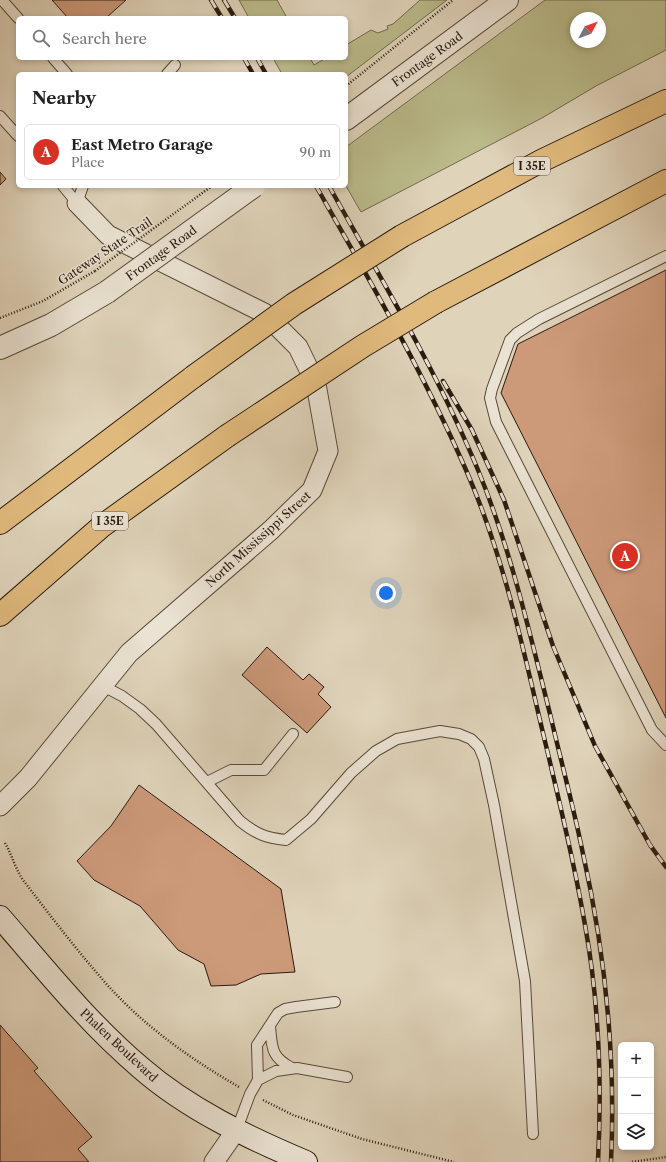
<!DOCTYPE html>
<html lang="en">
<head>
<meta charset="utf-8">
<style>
  body { margin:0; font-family:"Libre Caslon Text",serif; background:#f2f2f2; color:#222 }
  .controls { position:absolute; right:12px; bottom:12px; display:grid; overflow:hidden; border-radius:6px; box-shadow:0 2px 6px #0003 }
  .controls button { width:36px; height:36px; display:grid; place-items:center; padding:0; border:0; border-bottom:1px solid #e0e0e0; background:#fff; color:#222; font:20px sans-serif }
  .compass { position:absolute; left:570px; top:12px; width:36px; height:36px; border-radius:50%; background:#fff; box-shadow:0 2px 6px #0003; rotate:49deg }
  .you { position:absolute; left:386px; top:593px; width:14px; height:14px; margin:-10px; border:3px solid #fff; border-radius:50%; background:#1a73e8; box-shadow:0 0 0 6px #1a73e833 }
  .badge { display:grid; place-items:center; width:26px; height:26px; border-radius:50%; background:#d93025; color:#fff; font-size:13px; font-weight:700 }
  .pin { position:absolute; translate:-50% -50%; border:2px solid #fff; box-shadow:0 1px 4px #0006 }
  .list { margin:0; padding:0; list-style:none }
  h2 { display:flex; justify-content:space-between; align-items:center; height:52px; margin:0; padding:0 16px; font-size:17px }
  h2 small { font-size:13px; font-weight:400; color:#767676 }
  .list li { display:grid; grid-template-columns:26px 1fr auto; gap:12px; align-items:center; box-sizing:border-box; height:56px; margin:0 8px 8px; padding:0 8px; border:1px solid #e0e0e0; border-radius:6px }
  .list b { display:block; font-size:15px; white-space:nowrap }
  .list p { margin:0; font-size:13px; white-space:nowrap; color:#767676 }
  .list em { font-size:13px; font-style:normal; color:#767676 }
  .icon { flex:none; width:22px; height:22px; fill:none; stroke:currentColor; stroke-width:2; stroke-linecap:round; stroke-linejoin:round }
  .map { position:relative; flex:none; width:666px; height:1162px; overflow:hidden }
  .search { position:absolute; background:#fff; box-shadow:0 2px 6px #0003; left:16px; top:16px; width:332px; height:44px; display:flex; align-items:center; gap:10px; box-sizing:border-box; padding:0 14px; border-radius:6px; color:#767676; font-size:15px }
  .panel { position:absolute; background:#fff; box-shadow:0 2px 6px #0003; left:16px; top:72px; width:332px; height:116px; border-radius:6px }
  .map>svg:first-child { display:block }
  .green { fill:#baba8a; stroke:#726a4c; fill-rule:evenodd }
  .building { fill:#cc9979; stroke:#2a1b0e }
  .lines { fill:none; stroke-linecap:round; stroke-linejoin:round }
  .service-casing { stroke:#574939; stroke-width:12 }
  .minor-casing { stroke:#574939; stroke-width:21 }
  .tertiary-casing { stroke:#574939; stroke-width:24 }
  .secondary-casing { stroke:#2a1b0e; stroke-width:24 }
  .motorway-casing { stroke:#2a1b0e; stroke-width:24 }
  .path { stroke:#2a1b0e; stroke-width:2.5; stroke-dasharray:1 2; stroke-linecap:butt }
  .service { stroke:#eae2d2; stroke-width:10 }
  .minor { stroke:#eae2d2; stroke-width:19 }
  .tertiary { stroke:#eae2d2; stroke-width:22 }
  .secondary { stroke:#eae2d2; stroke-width:22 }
  .motorway { stroke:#e0ba7d; stroke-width:22 }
  .rail-casing { stroke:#2a1b0e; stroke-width:4.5 }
  .rail { stroke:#eae2d2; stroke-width:3; stroke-dasharray:9; stroke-linecap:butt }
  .tertiary-bridge-casing { stroke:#574939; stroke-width:24; stroke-linecap:butt }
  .motorway-bridge-casing { stroke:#2a1b0e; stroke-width:24; stroke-linecap:butt }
  .path-bridge { stroke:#2a1b0e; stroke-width:2.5; stroke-dasharray:1 2; stroke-linecap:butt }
  .tertiary-bridge { stroke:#eae2d2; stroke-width:22 }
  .motorway-bridge { stroke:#e0ba7d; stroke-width:22 }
  .labels { text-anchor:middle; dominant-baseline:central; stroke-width:3; stroke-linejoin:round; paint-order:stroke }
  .shield { fill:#eae2d2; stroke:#645749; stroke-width:1 }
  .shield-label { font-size:11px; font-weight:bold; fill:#2a1b0e }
  .street-label { font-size:12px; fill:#2a1b0e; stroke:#eae2d2 }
</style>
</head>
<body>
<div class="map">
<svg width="666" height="1162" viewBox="0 0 666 1162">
  <rect width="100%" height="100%" fill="#dfd3ba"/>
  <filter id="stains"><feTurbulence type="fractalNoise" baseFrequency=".005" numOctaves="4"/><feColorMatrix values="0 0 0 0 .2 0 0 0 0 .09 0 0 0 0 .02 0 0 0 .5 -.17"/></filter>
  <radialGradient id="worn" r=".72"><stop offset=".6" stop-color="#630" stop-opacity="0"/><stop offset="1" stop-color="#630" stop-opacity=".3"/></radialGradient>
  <path class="green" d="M 239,0 L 277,0 L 287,18 L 249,18 Z
    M 420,0 L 447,0 L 346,77 L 346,74 L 282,74 L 273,58 L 310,58 L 314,65 L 326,58 L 346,58 L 346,45 L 371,30 L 378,33 L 388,29 L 387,26 L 393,24 Z
    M 545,0 L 666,0 L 666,50 L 596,86 L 542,118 L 361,212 L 346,186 L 346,147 ZM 576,18 L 600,18 L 600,42 L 576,42 Z"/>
  <path class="building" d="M 52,0 L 126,0 L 106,18 L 68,18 Z
    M 0,172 L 6,179 L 0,185 Z
    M 666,270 L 666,718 L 501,393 L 518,344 Z
    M 267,647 L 303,680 L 309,674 L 324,687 L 318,694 L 331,707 L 307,733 L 242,675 Z
    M 139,785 L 281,889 L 295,972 L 261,974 L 236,985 L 211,986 L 204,964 L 178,950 L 140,906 L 94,880 L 77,861 L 111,826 Z
    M 0,1025 L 38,1068 L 34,1071 L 92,1137 L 78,1149 L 89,1162 L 0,1162 Z"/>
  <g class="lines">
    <g class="service-casing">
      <path id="service" d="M 2,0 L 18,18
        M 53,58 L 67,74
        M 167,74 L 175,65
        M 0,116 L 18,136
        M 63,186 L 77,203 L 83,186
        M 666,256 L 539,319 L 517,333 L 510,340 L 492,389 L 490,398 L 496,422 L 652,730 L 666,745
        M 103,686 L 122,696 L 140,709 L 156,724 L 240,821 C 256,834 266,838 286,840 L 311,819 L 351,773 L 376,751 L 397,739 L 440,731 L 459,734 L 471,739 L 479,747 L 484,759 L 494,805 L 525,981 L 533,1134
        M 207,782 L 231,770 L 264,770 L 293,734
        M 270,1026 C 272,1048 271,1057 292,1068
        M 258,1080 L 276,1071 L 297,1068 L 347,1077
        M 237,1129 L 250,1094 L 258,1080 L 257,1045 L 278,1013 L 285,1009 L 296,1007 L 335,1002"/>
    </g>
    <g class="minor-casing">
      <path id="minor" d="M 0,806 L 28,778 L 129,653 L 271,530 L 312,490 L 328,451 L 316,384 L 298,347 L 264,313 L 108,235 L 77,203
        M 214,1162 L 237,1129"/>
    </g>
    <g class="tertiary-casing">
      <path id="tertiary" d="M 346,119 L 507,0
        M 0,348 L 51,325 L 107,292"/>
    </g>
    <g class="secondary-casing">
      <path id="secondary" d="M 0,917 C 45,969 88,1023 141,1068 C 188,1109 249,1138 306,1162"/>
    </g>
    <g class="motorway-casing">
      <path id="motorway" d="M 402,236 L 541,161 L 666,101
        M 436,302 L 666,181
        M 0,523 L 193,377
        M 0,615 L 102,526 L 227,436"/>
    </g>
    <path class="path" d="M 346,86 L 453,0
      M 0,318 L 43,301 L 95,271
      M 5,843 C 12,855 15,868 23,880 C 49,914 75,948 103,980 C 141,1024 189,1058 239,1087
      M 263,1100 L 293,1115 L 362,1139 L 454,1162
      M 632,1162 L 666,1157"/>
    <use href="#service" class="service"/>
    <use href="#minor" class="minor"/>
    <use href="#tertiary" class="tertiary"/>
    <use href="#secondary" class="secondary"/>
    <use href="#motorway" class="motorway"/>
    <g class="rail-casing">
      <path id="rail" d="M 211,0 L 222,18
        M 224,0 L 235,18
        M 244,58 L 253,74
        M 257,58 L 266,74
        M 316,186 C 369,279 423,372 466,470 C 503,554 522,644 543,733 C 558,796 574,860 585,925 C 599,1002 602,1083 598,1162
        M 329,186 C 381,279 437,371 478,470 C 511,550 530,634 551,718 C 561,761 573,805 582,849 C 605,951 616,1057 611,1162
        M 443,381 L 472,430 L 504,500 L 553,646 L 595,746 L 650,845 L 666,867"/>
    </g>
    <use href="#rail" class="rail"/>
    <g class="tertiary-bridge-casing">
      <path id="tertiary-bridge" d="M 107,292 L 254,186"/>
    </g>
    <g class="motorway-bridge-casing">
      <path id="motorway-bridge" d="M 193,377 L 294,304 L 402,236
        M 227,436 L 363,346 L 436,302"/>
    </g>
    <path class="path-bridge" d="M 95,271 L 212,186"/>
    <use href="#tertiary-bridge" class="tertiary-bridge"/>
    <use href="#motorway-bridge" class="motorway-bridge"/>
  </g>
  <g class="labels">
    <g class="shield">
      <rect x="514" y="157" width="36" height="18" rx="3"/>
      <rect x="92" y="512" width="36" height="18" rx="3"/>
    </g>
    <g class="shield-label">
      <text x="532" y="166">I 35E</text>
      <text x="110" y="521">I 35E</text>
    </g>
    <g class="street-label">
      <text transform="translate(427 59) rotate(-36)">Frontage Road</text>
      <text transform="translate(105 251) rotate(-34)">Gateway State Trail</text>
      <text transform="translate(161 253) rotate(-36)">Frontage Road</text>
      <text transform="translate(258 539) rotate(-42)">North Mississippi Street</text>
      <text transform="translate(119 1045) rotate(43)">Phalen Boulevard</text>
    </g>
  </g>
  <rect width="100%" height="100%" filter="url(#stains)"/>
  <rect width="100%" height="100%" fill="url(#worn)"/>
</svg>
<div class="controls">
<button>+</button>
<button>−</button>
<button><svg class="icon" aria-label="layers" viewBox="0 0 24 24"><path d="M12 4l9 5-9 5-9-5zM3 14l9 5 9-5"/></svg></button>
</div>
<svg class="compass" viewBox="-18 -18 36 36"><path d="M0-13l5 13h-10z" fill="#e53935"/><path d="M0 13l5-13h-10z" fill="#767676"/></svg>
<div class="you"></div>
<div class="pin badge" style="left:625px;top:556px">A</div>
<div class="search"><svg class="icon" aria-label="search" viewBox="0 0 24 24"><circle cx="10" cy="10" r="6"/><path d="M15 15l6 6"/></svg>Search here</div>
<section class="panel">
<h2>Nearby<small></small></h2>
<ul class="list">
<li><span class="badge">A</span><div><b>East Metro Garage</b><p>Place</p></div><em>90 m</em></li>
</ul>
</section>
</div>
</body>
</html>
